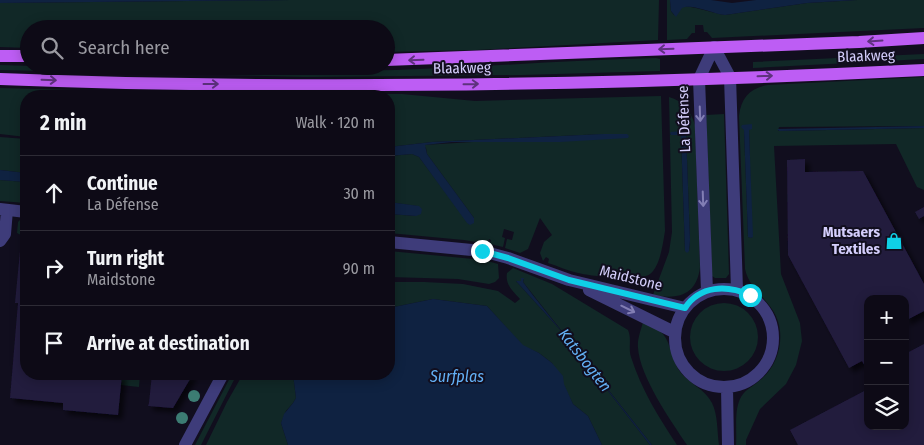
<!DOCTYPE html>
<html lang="en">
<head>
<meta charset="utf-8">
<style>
  body { margin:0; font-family:"Fira Sans Condensed",sans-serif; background:#16131f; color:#f1f3f6 }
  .controls { position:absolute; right:15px; bottom:15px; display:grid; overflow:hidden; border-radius:10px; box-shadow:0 2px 12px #0003 }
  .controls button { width:45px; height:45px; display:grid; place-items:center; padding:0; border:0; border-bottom:1px solid #2d2b35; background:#0d0a16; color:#f1f3f6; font:25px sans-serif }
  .stop { position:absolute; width:15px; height:15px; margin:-11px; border:4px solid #0fd0e7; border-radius:50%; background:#fff }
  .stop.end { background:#0fd0e7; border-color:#fff; box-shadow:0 1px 5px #0008 }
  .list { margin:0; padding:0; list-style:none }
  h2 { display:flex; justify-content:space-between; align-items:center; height:65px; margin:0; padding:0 20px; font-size:21px }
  h2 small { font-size:16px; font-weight:400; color:#9a9aa1 }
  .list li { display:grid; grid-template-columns:32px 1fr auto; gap:15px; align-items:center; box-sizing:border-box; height:75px; padding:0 20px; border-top:1px solid #2d2b35 }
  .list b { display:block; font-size:19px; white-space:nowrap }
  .list p { margin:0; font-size:16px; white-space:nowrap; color:#9a9aa1 }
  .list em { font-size:16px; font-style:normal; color:#9a9aa1 }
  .icon { flex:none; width:28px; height:28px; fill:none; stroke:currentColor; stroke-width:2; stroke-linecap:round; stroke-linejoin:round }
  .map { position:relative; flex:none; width:924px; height:445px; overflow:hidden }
  .search { position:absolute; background:#0d0a16; box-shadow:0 2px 12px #0003; left:20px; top:20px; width:375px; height:55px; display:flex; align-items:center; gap:12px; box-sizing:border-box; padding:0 18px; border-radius:28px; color:#9a9aa1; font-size:19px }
  .panel { position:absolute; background:#0d0a16; box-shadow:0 2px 12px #0003; left:20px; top:90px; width:375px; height:290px; border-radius:20px }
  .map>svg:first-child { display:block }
  .green { fill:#112827; fill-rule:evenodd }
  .water { fill:#0f2241 }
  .building { fill:#221b3e; filter:url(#shadow) }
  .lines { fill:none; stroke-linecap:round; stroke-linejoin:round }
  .minor { stroke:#3e3c7a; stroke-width:12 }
  .major { stroke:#bd5df4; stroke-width:12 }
  .tree { fill:#3c7c73 }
  .oneway { stroke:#5e327e }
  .oneway2 { stroke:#827eb4 }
  .route { stroke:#0fd0e7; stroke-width:6 }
  .labels { text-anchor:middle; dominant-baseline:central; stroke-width:4; stroke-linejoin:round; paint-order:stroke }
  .street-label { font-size:15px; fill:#d4cefc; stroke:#110e1e }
  .poi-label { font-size:15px; font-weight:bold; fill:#d4cefc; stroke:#110e1e; text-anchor:end }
  .water-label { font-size:16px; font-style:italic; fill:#63b0f5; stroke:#110e1e }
</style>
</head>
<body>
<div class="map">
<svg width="924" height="445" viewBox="0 0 924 445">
  <defs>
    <filter id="shadow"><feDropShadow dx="4.5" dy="4.5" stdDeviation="2.5" flood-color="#0009"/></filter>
  </defs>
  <rect width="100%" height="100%" fill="#110e1e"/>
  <path class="green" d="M 291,0 L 659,0 L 658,40 L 476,50 L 386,52 L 386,29 L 29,29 L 29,48 L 0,47 L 0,3 Z
    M 667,0 L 670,0 L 671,11 L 674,15 C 676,13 679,9 682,7 C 688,4 716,14 725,15 L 807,3 L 857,0 L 924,0 L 924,28 L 712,38 L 707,32 L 704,32 L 703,25 L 695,25 L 695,33 L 692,33 L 687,39 L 667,40 Z
    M 924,54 L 924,59 L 753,68 L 753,62 Z
    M 656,58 L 660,59 L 660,71 L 522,75 L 306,77 L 0,70 L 0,65 C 132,69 264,73 396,70 C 483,67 570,60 656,58 Z
    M 924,77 L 924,126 L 779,127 L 778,131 L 779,131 L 924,128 L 924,190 L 917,187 L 896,144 L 774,146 L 781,274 L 800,323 L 802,341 L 796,365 L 786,384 L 760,409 L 746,440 L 746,445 L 736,445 C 737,431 734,412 740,399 C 743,391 752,387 759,381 C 774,370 782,350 780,331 C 777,301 750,294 745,269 L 739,116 C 741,98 750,88 768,85 ZM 744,130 L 749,130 L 752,238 L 748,237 Z
    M 0,88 L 233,94 L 402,94 L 475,101 L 661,96 L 665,231 C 663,243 660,267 650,274 C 641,282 590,276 578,273 C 568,271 558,266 548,263 L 549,259 L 546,257 L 543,261 L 540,253 L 544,242 L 552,235 L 540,218 L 528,249 L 520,253 L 505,248 L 507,239 L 512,240 L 514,232 L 504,229 L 502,237 L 505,238 L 503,247 L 490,244 L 491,240 L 489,239 L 488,244 L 464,240 L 389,233 L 389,214 L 416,216 L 417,206 L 389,202 L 389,156 L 412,154 L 419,157 L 469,224 L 474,218 L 427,154 L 426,148 L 423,145 L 604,134 L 432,142 L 389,147 L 389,96 L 26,96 L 26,137 L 0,134 Z
    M 669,97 C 683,101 691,111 695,125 L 700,267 C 697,295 678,300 653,295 L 669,252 L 672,232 ZM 670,133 L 686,133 L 690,240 L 689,251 L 685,251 L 681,135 L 671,135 Z
    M 724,114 L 729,274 L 726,278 L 715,278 L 712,276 L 706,115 Z
    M 0,137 L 26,139 L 26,173 L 0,170 Z
    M 0,180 L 26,182 L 26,203 L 0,201 Z
    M 20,220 L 26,220 L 26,224 L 24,224 L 23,236 L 17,233 L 18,222 Z
    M 389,251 L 484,260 L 498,264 L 499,278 L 495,282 L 489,284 L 458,279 L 389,277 Z
    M 513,268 L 552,284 L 628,330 C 632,339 628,348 631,357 C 641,389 659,418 677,445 L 652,445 L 523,282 L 524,279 L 521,281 L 516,281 L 563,333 L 650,445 L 602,445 L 588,416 L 573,404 L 552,363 L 539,353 L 523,346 L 487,306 L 433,299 L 389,308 L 389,282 L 424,282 L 463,284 L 498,291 L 515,303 L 520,299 C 513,291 505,285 507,273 Z
    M690 337a34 34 0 1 1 68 0a34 34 0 1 1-68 0Z
    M 643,322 C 650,325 658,329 663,334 C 672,345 671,361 681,373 C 690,384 705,389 712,403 C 718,415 717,431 719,445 L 687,445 C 671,421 640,377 638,348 C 637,339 641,330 643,322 Z
    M 122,374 L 140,374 L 139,387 L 121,385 Z
    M 232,374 L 237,374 L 201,445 L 195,445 Z
    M 243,374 L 293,374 L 296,398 L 293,403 L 286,411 L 281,423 L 288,445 L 206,445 L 227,402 Z"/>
  <path class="water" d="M 0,0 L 291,0 L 0,3 Z
    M 670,0 L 711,0 L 732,3 L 756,0 L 857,0 L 807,3 L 725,15 C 713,14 692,3 682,8 L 676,17 L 671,11 Z
    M 752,124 L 752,129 L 749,130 L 753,237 L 751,238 L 748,237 L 744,130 L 741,127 L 742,125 Z
    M 924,126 L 924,128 L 779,131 L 777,129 Z
    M 683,131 L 686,133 L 690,240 L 689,251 L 687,253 L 685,251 L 681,135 L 671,135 L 670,133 L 671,132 Z
    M 604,134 L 627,134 L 629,136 L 628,138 L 560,142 L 452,142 L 425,145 L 427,154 L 474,218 L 474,223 L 470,225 L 467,223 L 419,157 L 412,154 L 389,156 L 389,147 L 432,142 Z
    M 0,170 L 26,173 L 26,182 L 0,180 Z
    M 389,202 L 419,206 L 422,209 L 421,214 L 416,216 L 389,214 Z
    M 521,278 L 524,278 L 523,282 L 532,294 L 652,445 L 650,445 L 563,333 L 516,281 L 521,281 Z
    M 433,299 L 487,306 L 523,345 L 539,353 L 552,363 L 563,376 L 564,384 L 573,404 L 588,416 L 602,445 L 288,445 L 281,423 L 284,414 L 293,403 L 296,398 L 293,374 L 389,374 L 389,308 Z"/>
  <path class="building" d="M 805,159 L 805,172 L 863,171 L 924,284 L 924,311 L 905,321 L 905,299 L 868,299 L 868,372 L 862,361 L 849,368 L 788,255 L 787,160 Z
    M 924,207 L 924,216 L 919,219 L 915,212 Z
    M 20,251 L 26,251 L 26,374 L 122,374 L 118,415 L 63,410 L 63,403 L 10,398 L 18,303 L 15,303 Z
    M 924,344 L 924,445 L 798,445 L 790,430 L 868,389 L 868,426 L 905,426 L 905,354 Z
    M 152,374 L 193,374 L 173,408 L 148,406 L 149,403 Z"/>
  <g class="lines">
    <path class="minor" d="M 714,47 L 730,77 L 737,290
      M 0,209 L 26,212
      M 0,241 L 5,234 L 7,210
      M 389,242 L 482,251 L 508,258 L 569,280 L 685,308
      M675 338a49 49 0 1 1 98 0a49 49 0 1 1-98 0Z
      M 589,290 L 674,332
      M 707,291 L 699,79 L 714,47
      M 727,387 L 728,445
      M 185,445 L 223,374"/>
    <path class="major" d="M 0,56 L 29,56
      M 386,60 L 859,42 L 924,38
      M 0,79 C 308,91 616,85 924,70"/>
  </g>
  <g class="tree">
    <circle cx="194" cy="396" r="6"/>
    <circle cx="182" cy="418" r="6"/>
  </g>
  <defs><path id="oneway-shaft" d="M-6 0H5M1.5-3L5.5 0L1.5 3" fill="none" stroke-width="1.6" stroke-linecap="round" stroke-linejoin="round" transform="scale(1.25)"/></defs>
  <g class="oneway">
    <use href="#oneway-shaft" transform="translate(875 41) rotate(176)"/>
    <use href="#oneway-shaft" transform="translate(666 49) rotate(178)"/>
    <use href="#oneway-shaft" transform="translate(416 60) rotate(178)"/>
    <use href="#oneway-shaft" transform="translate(765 76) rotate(-2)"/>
    <use href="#oneway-shaft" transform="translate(49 80) rotate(2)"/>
    <use href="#oneway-shaft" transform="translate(211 84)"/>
    <use href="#oneway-shaft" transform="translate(471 84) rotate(-1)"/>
  </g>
  <g class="oneway2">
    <use href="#oneway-shaft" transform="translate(700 114) rotate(88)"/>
    <use href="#oneway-shaft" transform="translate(703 199) rotate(88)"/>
    <use href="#oneway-shaft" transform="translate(628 309) rotate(26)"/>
  </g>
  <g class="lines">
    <path class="route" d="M 482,251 L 508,258 L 569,280 L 685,308 C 700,285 727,285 750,295"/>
  </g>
  <defs>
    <g id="shop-bare" transform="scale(1.35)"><path d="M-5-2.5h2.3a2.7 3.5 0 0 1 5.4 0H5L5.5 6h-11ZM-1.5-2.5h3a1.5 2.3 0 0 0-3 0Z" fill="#0fd0e7" stroke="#110e1e" stroke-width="2.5" paint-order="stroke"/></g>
  </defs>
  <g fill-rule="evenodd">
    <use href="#shop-bare" x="894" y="241"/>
  </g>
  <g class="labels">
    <g class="street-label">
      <text transform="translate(866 56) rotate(-2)">Blaakweg</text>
      <text transform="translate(462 68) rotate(-1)">Blaakweg</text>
      <text transform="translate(684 119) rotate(-92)">La Défense</text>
      <text transform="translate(631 278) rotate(14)">Maidstone</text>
    </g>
    <g class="poi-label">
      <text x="880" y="232">Mutsaers<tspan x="880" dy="17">Textiles</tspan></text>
    </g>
    <g class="water-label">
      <text transform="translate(585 360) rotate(52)">Katsbogten</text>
      <text x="457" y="376">Surfplas</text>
    </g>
  </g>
</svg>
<div class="controls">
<button>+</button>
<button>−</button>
<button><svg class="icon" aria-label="layers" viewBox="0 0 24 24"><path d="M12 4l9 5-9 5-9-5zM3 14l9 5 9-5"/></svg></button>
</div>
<div class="stop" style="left:750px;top:295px"></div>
<div class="stop end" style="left:482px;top:251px"></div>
<div class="search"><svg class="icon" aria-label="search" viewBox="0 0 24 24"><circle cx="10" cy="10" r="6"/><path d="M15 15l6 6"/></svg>Search here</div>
<section class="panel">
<h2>2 min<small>Walk · 120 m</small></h2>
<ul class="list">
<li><svg class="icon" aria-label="ahead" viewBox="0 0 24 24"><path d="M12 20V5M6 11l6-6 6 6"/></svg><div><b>Continue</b><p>La Défense</p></div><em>30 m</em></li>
<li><svg class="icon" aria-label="right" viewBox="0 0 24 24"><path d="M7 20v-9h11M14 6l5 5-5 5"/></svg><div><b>Turn right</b><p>Maidstone</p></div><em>90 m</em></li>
<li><svg class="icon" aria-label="arrive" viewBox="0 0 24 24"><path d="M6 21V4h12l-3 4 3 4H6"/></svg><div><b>Arrive at destination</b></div></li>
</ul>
</section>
</div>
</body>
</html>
